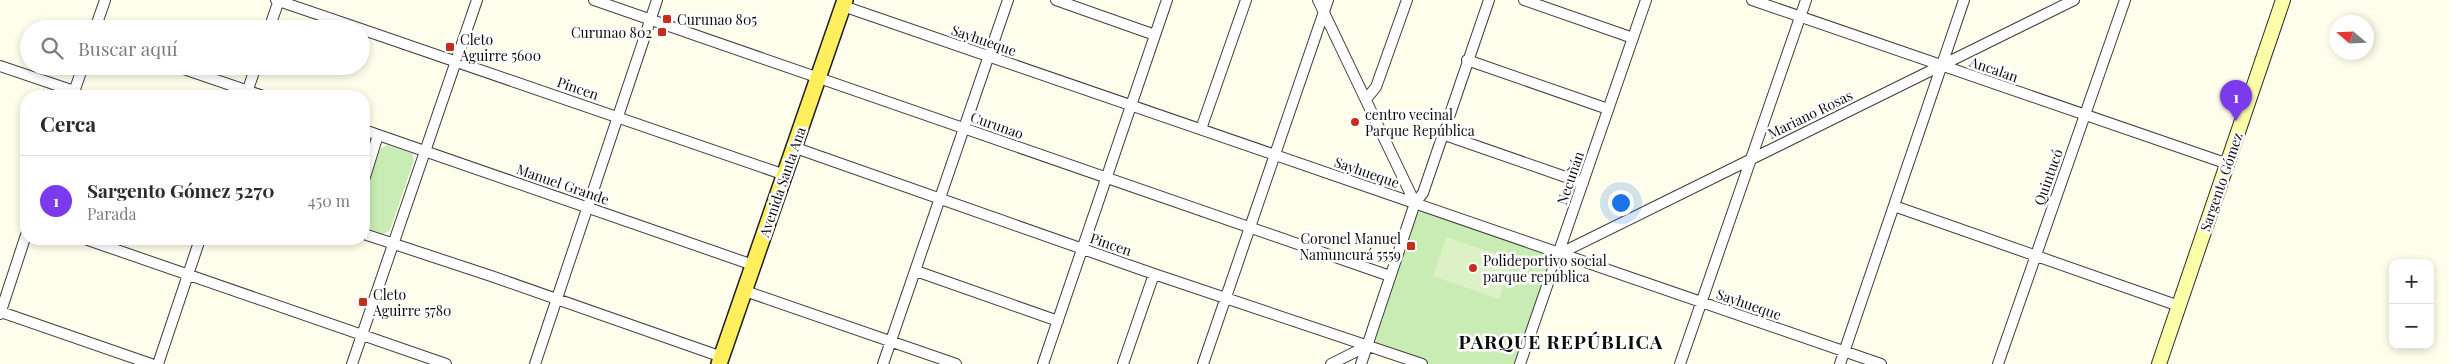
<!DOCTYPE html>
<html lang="es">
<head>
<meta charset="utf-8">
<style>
  body { margin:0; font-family:"Playfair Display",serif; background:#f2f2f3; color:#2b2b33 }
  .controls { position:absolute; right:15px; bottom:15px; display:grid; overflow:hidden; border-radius:10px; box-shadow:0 2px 8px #0003 }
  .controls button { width:45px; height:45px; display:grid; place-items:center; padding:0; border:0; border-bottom:1px solid #e1e1e2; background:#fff; color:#2b2b33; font:25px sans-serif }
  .compass { position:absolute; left:2329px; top:15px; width:45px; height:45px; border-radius:50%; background:#fff; box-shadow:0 2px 8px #0003; rotate:289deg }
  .you { position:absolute; left:1620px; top:202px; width:18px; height:18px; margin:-12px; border:4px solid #fff; border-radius:50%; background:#1a73e8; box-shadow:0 0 0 8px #1a73e833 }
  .badge { display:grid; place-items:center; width:32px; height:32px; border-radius:50%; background:#7c3aed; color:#fff; font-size:16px; font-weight:700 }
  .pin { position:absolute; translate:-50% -41px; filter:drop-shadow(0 1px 2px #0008) }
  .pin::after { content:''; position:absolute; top:26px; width:18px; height:15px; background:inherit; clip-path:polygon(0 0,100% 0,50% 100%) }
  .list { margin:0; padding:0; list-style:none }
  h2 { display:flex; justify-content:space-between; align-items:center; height:65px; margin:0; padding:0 20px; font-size:21px }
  h2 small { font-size:16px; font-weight:400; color:#7c7c81 }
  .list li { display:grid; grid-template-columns:32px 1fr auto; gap:15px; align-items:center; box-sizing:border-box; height:90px; padding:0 20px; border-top:1px solid #e1e1e2 }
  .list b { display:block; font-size:19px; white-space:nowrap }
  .list p { margin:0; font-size:16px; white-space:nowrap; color:#7c7c81 }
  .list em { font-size:16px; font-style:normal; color:#7c7c81 }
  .icon { flex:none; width:28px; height:28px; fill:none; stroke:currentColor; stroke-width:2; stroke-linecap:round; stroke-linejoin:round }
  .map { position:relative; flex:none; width:2449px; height:364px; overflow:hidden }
  .search { position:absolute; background:#fff; box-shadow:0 2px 8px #0003; left:20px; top:20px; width:350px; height:55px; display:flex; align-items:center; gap:12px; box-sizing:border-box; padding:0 18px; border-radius:28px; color:#7c7c81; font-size:19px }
  .panel { position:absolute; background:#fff; box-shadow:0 2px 8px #0003; left:20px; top:90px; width:350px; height:155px; border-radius:20px }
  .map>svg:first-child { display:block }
  .green { fill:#c8ecb3 }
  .pitch { fill:#dcf2c6 }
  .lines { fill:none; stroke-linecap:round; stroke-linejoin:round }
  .minor-casing { stroke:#3f3f3f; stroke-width:12 }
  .secondary-casing { stroke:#2e2e2e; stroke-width:16 }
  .primary-casing { stroke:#1d1d1d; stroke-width:18 }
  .minor { stroke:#fff; stroke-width:10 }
  .secondary { stroke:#fcffa7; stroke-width:14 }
  .primary { stroke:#ffef5c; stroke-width:15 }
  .poi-dot { fill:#c52d1c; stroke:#fff; stroke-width:2 }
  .labels { text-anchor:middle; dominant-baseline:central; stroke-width:5; stroke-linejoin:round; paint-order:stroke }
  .poi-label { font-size:14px; fill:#0c0c0c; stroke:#fff; text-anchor:start }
  .street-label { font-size:14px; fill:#0c0c0c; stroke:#fff }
  .district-label { font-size:19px; font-weight:bold; letter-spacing:1px; fill:#0c0c0c; stroke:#fff }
</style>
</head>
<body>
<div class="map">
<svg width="2449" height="364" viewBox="0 0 2449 364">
  <rect width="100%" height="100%" fill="#fffeec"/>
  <path class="green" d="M 387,145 L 412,153 L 414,160 L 390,230 L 384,234 L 364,227 L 364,196 L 380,149 Z
    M 1415,203 L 1559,254 L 1520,364 L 1422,364 L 1367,346 Z"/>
  <path class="pitch" d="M 1446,237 L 1513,260 L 1499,299 L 1433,276 Z"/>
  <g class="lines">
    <g class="minor-casing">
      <path id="minor" d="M 276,0 L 361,29
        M 594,0 L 1390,276
        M 1056,0 L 1155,35
        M 1318,0 L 1415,203
        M 1524,0 L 1633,38
        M 1752,0 L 2228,164
        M 843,6 L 1881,364
        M 95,29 L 105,0
        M 269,29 L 279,0
        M 361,29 L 785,175
        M 1467,60 L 1608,109
        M 0,66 L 74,91
        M 175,66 L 263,96
        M 73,95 L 83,66
        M 246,95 L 256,66
        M 1367,98 L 1376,87 L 1407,0
        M 1201,129 L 1246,0
        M 364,130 L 753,265
        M 1442,134 L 1583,183
        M 793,147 L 1154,274 L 1422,364
        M 364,180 L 378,135
        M 1894,206 L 2179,306
        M 364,234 L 491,276 L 722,357
        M 85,239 L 446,364
        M 1559,254 L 2074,0
        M 916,271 L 1058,321
        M 745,291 L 956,364
        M 1,312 L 151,364
        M 0,314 L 26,235
        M 158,364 L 200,239
        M 352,364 L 477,0
        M 535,364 L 657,0
        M 883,364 L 1008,0
        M 1043,364 L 1167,0
        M 1123,364 L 1154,274
        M 1203,364 L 1328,0
        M 1331,364 L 1367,346
        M 1361,364 L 1415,203 L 1423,193 L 1489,0
        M 1520,364 L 1646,0
        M 1680,364 L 1806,0
        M 1840,364 L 1964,0
        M 1998,364 L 2125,0"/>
    </g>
    <g class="secondary-casing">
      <path id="secondary" d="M 2159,364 L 2283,0"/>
    </g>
    <g class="primary-casing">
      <path id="primary" d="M 719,364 L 845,0"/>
    </g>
    <use href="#minor" class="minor"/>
    <use href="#secondary" class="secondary"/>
    <use href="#primary" class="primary"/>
  </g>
  <g class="poi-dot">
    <rect x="662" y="14" width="10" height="10" rx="2.5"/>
    <rect x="657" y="27" width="10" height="10" rx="2.5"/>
    <rect x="445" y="42" width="10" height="10" rx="2.5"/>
    <circle cx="1355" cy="122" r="5"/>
    <rect x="1406" y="241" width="10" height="10" rx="2.5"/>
    <circle cx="1473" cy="268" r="5"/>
    <rect x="358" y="297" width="10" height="10" rx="2.5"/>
  </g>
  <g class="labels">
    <g class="poi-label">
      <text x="677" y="19">Curunao 805</text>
      <text x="652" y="32" text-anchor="end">Curunao 802</text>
      <text x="460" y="39">Cleto<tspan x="460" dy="16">Aguirre 5600</tspan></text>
      <text x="1365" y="114">centro vecinal<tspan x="1365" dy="16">Parque República</tspan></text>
      <text x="1401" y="238" text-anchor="end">Coronel Manuel<tspan x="1401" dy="16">Namuncurá 5559</tspan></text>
      <text x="1483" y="260">Polideportivo social<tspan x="1483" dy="16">parque república</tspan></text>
      <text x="373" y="294">Cleto<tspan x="373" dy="16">Aguirre 5780</tspan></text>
    </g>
    <g class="street-label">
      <text transform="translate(984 40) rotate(19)">Sayhueque</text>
      <text transform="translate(1994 69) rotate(19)">Ancalan</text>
      <text transform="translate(578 88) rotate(19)">Pincen</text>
      <text transform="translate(1810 114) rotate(-26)">Mariano Rosas</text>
      <text transform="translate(997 125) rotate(19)">Curunao</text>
      <text transform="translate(1367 172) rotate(19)">Sayhueque</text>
      <text transform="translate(2048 177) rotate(-70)">Quintucó</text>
      <text transform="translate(1570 178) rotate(-71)">Necuñán</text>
      <text transform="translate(782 182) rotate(-71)">Avenida Santa Ana</text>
      <text transform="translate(2221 182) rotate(-71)">Sargento Gómez</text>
      <text transform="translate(563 184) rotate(19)">Manuel Grande</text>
      <text transform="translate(1111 244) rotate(19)">Pincen</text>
      <text transform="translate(1749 304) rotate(19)">Sayhueque</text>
    </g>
    <g class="district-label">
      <text x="1561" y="341">PARQUE REPÚBLICA</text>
    </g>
  </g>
</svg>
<div class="controls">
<button>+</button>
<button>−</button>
</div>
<svg class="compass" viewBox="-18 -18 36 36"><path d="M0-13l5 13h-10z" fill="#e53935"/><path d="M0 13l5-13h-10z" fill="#7c7c81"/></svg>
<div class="you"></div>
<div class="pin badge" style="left:2236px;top:121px">1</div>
<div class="search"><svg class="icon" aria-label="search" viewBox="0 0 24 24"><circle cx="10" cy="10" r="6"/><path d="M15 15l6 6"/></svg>Buscar aquí</div>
<section class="panel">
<h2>Cerca<small></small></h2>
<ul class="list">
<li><span class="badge">1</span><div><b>Sargento Gómez 5270</b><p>Parada</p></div><em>450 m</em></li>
</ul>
</section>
</div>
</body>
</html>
